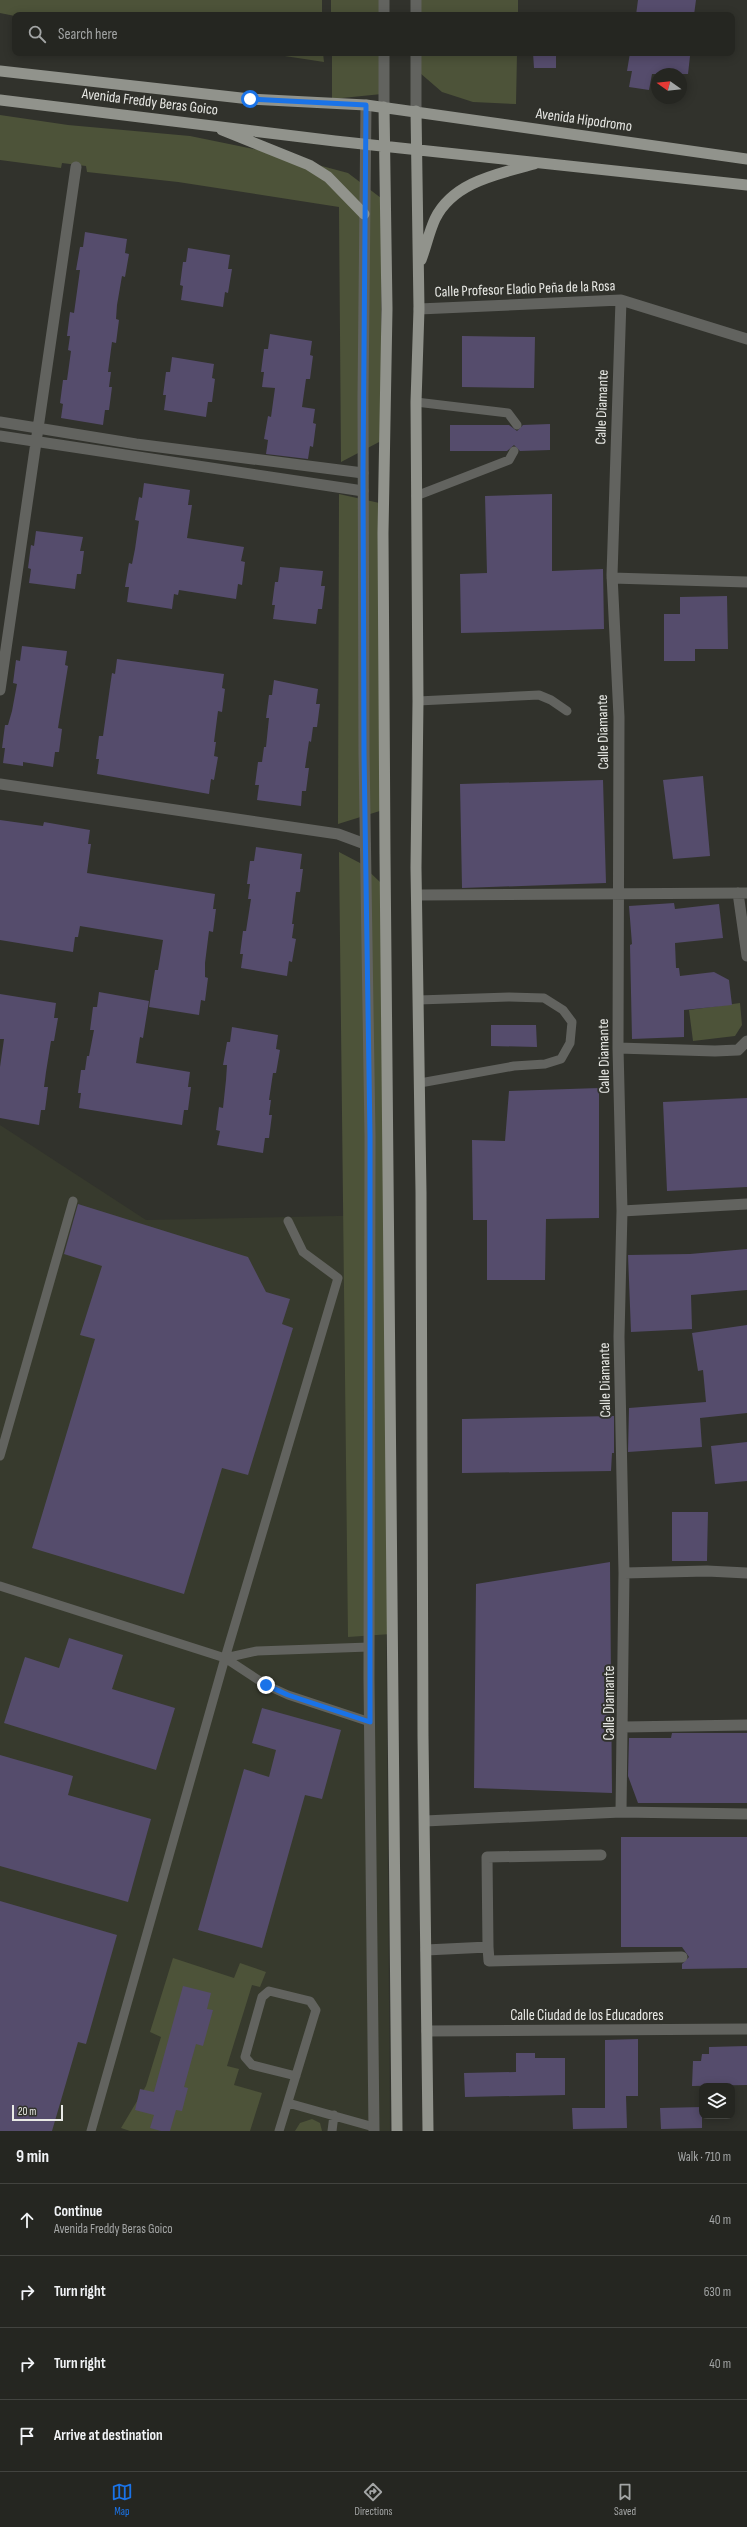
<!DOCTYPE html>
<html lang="en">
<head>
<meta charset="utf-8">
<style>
  body { margin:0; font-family:"Sofia Sans Condensed",sans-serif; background:#2d2e2a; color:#f1f3f6 }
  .controls { position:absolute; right:12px; bottom:12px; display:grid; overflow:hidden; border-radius:8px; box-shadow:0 2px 10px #0003 }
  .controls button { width:36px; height:36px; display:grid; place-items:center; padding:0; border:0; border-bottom:1px solid #42433f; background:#252621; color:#f1f3f6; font:20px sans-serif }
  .compass { position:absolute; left:651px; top:68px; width:36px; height:36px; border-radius:50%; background:#252621; box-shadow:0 2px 10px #0003; rotate:285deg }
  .scale { position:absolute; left:12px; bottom:10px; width:51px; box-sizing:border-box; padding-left:4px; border:2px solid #e9eae6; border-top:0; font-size:11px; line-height:14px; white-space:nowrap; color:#e9eae6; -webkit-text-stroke:3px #31322c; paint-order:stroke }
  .stop { position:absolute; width:12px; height:12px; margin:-9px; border:3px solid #1a73e8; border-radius:50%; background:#fff }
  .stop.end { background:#1a73e8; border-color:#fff; box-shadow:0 1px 4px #0008 }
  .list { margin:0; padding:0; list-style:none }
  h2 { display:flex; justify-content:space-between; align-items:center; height:52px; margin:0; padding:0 16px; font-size:17px }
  h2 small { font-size:13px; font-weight:400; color:#a3a5a5 }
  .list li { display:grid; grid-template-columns:26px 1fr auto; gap:12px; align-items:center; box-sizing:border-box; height:72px; padding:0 16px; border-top:1px solid #42433f }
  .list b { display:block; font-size:15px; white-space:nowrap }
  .list p { margin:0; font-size:13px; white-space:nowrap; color:#a3a5a5 }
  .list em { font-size:13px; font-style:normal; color:#a3a5a5 }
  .icon { flex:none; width:22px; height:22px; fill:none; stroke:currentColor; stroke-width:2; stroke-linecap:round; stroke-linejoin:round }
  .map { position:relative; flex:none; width:747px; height:2131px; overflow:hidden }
  .search { position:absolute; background:#252621; box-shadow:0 2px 10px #0003; left:12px; right:12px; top:12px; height:44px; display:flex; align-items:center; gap:10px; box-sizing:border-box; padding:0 14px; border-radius:8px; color:#a3a5a5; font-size:15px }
  .sheet { height:340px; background:#252621 }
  nav { display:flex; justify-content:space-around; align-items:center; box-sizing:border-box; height:56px; border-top:1px solid #42433f; background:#252621; font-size:11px; color:#a3a5a5 }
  nav a { display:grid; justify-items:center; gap:2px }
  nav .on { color:#1a73e8 }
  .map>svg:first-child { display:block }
  .built { fill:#373a2d }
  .green { fill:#4d5339 }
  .building { fill:#554c6c }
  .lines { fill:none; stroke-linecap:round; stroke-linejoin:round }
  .service { stroke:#62635f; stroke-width:9 }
  .minor { stroke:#62635f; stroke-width:11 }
  .tertiary { stroke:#62635f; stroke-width:11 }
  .primary { stroke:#91938c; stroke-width:11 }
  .route { stroke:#1a73e8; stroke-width:5 }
  .labels { text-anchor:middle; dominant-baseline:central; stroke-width:4; stroke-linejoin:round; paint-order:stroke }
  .street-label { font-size:15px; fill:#e9eae6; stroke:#31322c }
</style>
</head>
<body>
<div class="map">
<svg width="747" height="2131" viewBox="0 0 747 2131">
  <rect width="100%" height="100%" fill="#31322c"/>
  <path class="built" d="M 0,1125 L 146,1220 L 383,1215 L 390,2131 L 0,2131 Z"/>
  <path class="green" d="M 0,0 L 322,0 L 322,15 L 15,16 L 0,13 Z
    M 331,0 L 382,0 L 382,15 L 331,15 Z
    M 417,0 L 518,0 L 518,15 L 417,15 Z
    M 265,53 L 323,53 L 324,62 Z
    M 332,53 L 382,53 L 382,94 L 332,99 Z
    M 419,53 L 517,53 L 516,104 L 473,102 L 442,92 L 420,73 Z
    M 0,115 L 68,125 L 190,136 L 273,153 L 348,173 L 381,198 L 381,441 L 341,462 L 339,207 L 178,182 L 87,172 L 86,166 L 62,163 L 61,168 L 0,160 Z
    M 339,494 L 384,504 L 383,810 L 338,824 Z
    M 339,852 L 360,863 L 380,882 L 387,906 L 391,1634 L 348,1637 Z
    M 740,1003 L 742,1025 L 735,1036 L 693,1041 L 689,1010 Z
    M 173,1958 L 234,1978 L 240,1963 L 266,1972 L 260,1987 L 252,1985 L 227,2066 L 239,2069 L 234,2085 L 262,2093 L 250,2131 L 130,2131 L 121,2128 L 146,2086 L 161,2037 L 150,2032 Z
    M 312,2119 L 320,2123 L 322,2131 L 295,2131 L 300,2123 Z"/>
  <path class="building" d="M 638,0 L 696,0 L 694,15 L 636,15 Z
    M 533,53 L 556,53 L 556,68 L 534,68 Z
    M 630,53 L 687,53 L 687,55 L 690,56 L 688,74 L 652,74 L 649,90 L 629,87 L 632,71 L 627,71 Z
    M 85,232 L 127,239 L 125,253 L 129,254 L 125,277 L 122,276 L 117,305 L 116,319 L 119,320 L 116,343 L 112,342 L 108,372 L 111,372 L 109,387 L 112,387 L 109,410 L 105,410 L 103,425 L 61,418 L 63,404 L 60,403 L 63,380 L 67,380 L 71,351 L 68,350 L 70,336 L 67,336 L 70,312 L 74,313 L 80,270 L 76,270 L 80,247 L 83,247 Z
    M 188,248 L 230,255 L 228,269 L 232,269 L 228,293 L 225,292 L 223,307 L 181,300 L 183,286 L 180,285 L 183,262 L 186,262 Z
    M 270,334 L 312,341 L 310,355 L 313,356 L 310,379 L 306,379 L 302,407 L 315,409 L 313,423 L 316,424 L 313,447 L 310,446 L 308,459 L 266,454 L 268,440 L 264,439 L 268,416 L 271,417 L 275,388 L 262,387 L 264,372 L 261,372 L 264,349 L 268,349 Z
    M 462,336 L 535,337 L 534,388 L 462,387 Z
    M 172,357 L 214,364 L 212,378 L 215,379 L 212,402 L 208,402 L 206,417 L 164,410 L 166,395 L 163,395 L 166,372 L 170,372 Z
    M 550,424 L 550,450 L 520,451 L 514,445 L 507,451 L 450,451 L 450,425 L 509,425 L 517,431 L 523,425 Z
    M 144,483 L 190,490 L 188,505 L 192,505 L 187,538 L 244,547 L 241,561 L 245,562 L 242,585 L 238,584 L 236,599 L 179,590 L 178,595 L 174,594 L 172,609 L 127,602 L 129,587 L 125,587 L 129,563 L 132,564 L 135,549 L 139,521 L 135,520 L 139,497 L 142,498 Z
    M 552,494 L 552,571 L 603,569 L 604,629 L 461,633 L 460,574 L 487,573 L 485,496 Z
    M 36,531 L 83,537 L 80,551 L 84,551 L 81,574 L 77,574 L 75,589 L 29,583 L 31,569 L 28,568 L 31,545 L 34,546 Z
    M 280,567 L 323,571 L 321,586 L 325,586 L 322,609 L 318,609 L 316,624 L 273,619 L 275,605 L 272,605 L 275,582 L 278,582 Z
    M 727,596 L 728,649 L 695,649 L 695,661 L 664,661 L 664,614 L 680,614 L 680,597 Z
    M 22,646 L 67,651 L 65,665 L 68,666 L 58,728 L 62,729 L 59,752 L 55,752 L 53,767 L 23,762 L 23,766 L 3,763 L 5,748 L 2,748 L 5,725 L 8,725 L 12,711 L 17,684 L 13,683 L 16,660 L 20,661 Z
    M 117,659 L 224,674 L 222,688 L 225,689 L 222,712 L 218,711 L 214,742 L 216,742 L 214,756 L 218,757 L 214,780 L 211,779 L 209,794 L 97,774 L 99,759 L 96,759 L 99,736 L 103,736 L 112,673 L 115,674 Z
    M 274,680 L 318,689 L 316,704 L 320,704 L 317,727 L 313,727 L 311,742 L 309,741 L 305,768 L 309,768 L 306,791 L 302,791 L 301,806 L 257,800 L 259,785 L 255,785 L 258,762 L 262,762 L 264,747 L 266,747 L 269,718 L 266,718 L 269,695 L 272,695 Z
    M 703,776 L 710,856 L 673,859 L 663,780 Z
    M 603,780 L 606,883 L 462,888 L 460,784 Z
    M 0,820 L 43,826 L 44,822 L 90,830 L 88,844 L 91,844 L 87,873 L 215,894 L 213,909 L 216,909 L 213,932 L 209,931 L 205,963 L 205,977 L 208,978 L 205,1001 L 201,1000 L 199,1015 L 149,1007 L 155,970 L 158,970 L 163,940 L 80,926 L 78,937 L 75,937 L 73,952 L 0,940 Z
    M 256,847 L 302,854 L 300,869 L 303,869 L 300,892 L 296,892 L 292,924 L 294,924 L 292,938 L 296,939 L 292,962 L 289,961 L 287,976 L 241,968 L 243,954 L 240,954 L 243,931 L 246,931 L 251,899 L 248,899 L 250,884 L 247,884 L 250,861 L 254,861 Z
    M 674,903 L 675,909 L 719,904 L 723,938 L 675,943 L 676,968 L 679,968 L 680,976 L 714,972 L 729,980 L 732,1005 L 684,1010 L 684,1037 L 632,1039 L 630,945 L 632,944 L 629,906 Z
    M 99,992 L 149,1001 L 143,1038 L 140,1037 L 136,1063 L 190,1072 L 188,1087 L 191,1087 L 188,1110 L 184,1110 L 182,1125 L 79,1108 L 81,1093 L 78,1093 L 81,1070 L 85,1070 L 87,1056 L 89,1056 L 94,1030 L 90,1030 L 93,1007 L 97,1007 Z
    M 0,994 L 56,1003 L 54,1018 L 58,1018 L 54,1041 L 51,1041 L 46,1072 L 44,1087 L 48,1087 L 45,1110 L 41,1110 L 39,1125 L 0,1118 L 0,1067 L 4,1039 L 0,1039 Z
    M 491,1025 L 536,1025 L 537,1047 L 491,1046 Z
    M 232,1027 L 278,1035 L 276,1049 L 280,1050 L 276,1073 L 273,1073 L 269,1100 L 271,1100 L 269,1115 L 272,1115 L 269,1138 L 265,1138 L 263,1153 L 217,1145 L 220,1131 L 216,1130 L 219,1107 L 223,1108 L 226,1080 L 227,1065 L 223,1065 L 227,1042 L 230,1042 Z
    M 599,1088 L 599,1218 L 546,1219 L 545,1280 L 487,1280 L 487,1220 L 473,1220 L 472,1140 L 505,1141 L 509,1091 Z
    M 747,1098 L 747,1187 L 667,1191 L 663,1102 Z
    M 78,1204 L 248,1257 L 266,1292 L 290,1299 L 282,1324 L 293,1328 L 248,1475 L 222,1468 L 184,1594 L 32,1548 L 95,1339 L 80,1335 L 102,1266 L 64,1254 Z
    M 747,1249 L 747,1290 L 691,1295 L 692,1329 L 631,1332 L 628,1255 L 690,1254 Z
    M 747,1325 L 747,1413 L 700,1418 L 702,1447 L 628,1452 L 629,1408 L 706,1402 L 703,1370 L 698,1371 L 692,1333 Z
    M 614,1416 L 614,1453 L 612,1453 L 611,1471 L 462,1473 L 462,1419 Z
    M 747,1442 L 747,1481 L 715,1484 L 711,1446 Z
    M 672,1512 L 708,1512 L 707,1561 L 672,1561 Z
    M 610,1562 L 612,1793 L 474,1788 L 476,1584 Z
    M 69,1638 L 123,1655 L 112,1689 L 175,1708 L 156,1770 L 4,1723 L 25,1657 L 59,1668 Z
    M 262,1708 L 341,1730 L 322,1799 L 305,1795 L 262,1948 L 198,1930 L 244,1769 L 269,1777 L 276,1750 L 252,1743 Z
    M 672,1733 L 747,1733 L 747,1803 L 638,1803 L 628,1776 L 629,1738 L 671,1738 Z
    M 0,1755 L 73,1776 L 68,1795 L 151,1819 L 128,1902 L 0,1866 Z
    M 621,1837 L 747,1837 L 747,1968 L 682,1969 L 682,1964 L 689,1957 L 682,1947 L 621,1947 Z
    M 0,1901 L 117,1935 L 86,2044 L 78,2042 L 52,2131 L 0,2131 Z
    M 183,1986 L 211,1993 L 207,2009 L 213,2010 L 203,2046 L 196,2044 L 184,2087 L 188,2088 L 182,2111 L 176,2110 L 170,2131 L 161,2131 L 150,2128 L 154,2115 L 135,2110 L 140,2089 L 154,2092 Z
    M 638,2039 L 638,2096 L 626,2096 L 627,2128 L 573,2129 L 572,2108 L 605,2108 L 605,2040 Z
    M 747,2046 L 747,2085 L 692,2086 L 693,2061 L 701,2061 L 702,2054 L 709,2054 L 709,2047 Z
    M 516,2053 L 535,2053 L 535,2058 L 565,2058 L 565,2095 L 465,2097 L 464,2073 L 516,2072 Z
    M 702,2107 L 702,2128 L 661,2129 L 660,2108 Z"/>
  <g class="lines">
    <path class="service" d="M 416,402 L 508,413 L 517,425
      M 416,496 L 509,460 L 514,451
      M 418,701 L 539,695 L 551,700 L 567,711
      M 418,1000 L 509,997 L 544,998 L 563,1010 L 572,1022 L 570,1043 L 561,1059 L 545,1064 L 514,1066 L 420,1083
      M 0,1456 L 73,1201
      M 0,1586 L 225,1658 L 266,1685 L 288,1695 L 370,1722
      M 225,1658 L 257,1651 L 369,1647
      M 288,2103 L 374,2127
      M 91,2131 L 225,1658 L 338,1278 L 303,1252 L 288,1221
      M 279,2131 C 291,2092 303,2053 315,2013 L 316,2010 L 310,2001 L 269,1991 L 262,1997 L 245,2057 L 252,2065 L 296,2076
      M 332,2131 L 334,2115"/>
    <path class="minor" d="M 416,0 L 416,15
      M 384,15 L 384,0
      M 416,53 L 416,111
      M 384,107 L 384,53
      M 621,300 L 612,575 L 619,717 L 618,1048 L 622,1211 L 619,1337 L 624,1573 L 621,1812
      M 419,309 L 621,300 L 747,339
      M 0,422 L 136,444 L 363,473
      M 0,436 L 363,491
      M 612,578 L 747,582
      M 0,690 L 76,167
      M 0,784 L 338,834 L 365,844
      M 738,893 L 747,956
      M 417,895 L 747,893
      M 618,1048 L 715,1051 L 738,1050 L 747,1041
      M 622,1211 L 747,1204
      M 624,1573 L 707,1571 L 747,1573
      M 624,1727 L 747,1725
      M 425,1821 L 621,1812 L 747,1814
      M 488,1947 L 489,1961 L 682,1957
      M 426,1950 L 488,1947 L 487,1857 L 601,1855
      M 427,2031 L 747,2029"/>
    <path class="tertiary" d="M 366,105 L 363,397 L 364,753 L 370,1136 L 369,1679 L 374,2131"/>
    <path class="primary" d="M 0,71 L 250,99 L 366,105 L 747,159
      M 0,100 L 335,141 L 747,185
      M 384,107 L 387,309 L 383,533 L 385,854 L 397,2131
      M 416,111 L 419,309 L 416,402 L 418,701 L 416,868 L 421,1192 L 423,1736 L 428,2131
      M 222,130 L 309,165 L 328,177 L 364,214
      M 421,260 C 426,247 429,232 435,219 C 453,182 498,174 534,164"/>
  </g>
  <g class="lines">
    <path class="route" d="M 250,99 L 366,105 L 363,473 L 364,753 L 370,1136 L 370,1722 L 288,1695 L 266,1685"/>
  </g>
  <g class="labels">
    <g class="street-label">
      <text transform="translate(150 102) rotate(7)">Avenida Freddy Beras Goico</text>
      <text transform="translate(584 120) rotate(8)">Avenida Hipodromo</text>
      <text transform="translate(525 289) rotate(-2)">Calle Profesor Eladio Peña de la Rosa</text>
      <text transform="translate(602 407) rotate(-88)">Calle Diamante</text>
      <text transform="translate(603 732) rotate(-91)">Calle Diamante</text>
      <text transform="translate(604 1056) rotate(-91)">Calle Diamante</text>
      <text transform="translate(605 1380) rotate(-91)">Calle Diamante</text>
      <text transform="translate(609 1703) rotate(-90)">Calle Diamante</text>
      <text x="587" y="2015">Calle Ciudad de los Educadores</text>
    </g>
  </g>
</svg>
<div class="controls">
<button><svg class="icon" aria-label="layers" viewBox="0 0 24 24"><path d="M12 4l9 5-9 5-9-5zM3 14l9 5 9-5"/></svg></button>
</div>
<svg class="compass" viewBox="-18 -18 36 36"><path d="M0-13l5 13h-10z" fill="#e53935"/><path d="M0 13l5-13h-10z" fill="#a3a5a5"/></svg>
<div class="scale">20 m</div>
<div class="stop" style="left:250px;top:99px"></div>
<div class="stop end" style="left:266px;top:1685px"></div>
<div class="search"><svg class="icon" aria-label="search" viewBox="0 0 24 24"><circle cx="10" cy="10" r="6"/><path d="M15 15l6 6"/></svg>Search here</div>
</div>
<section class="sheet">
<h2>9 min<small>Walk · 710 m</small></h2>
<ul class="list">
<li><svg class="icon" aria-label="ahead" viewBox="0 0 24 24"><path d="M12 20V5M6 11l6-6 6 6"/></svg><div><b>Continue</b><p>Avenida Freddy Beras Goico</p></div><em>40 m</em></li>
<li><svg class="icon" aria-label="right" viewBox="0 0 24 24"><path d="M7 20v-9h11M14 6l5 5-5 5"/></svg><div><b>Turn right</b></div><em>630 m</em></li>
<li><svg class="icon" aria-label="right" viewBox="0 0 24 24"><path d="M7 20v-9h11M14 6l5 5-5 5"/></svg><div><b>Turn right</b></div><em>40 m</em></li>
<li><svg class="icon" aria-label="arrive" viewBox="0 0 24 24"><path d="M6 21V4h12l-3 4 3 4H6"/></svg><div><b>Arrive at destination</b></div></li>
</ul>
</section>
<nav>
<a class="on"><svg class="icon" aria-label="map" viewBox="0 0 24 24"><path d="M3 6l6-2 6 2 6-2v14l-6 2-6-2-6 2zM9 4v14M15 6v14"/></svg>Map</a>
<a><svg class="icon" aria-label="directions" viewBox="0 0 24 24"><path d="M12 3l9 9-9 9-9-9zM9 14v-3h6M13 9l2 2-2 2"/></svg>Directions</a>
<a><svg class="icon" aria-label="saved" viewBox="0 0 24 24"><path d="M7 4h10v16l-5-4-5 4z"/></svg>Saved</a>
</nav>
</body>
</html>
